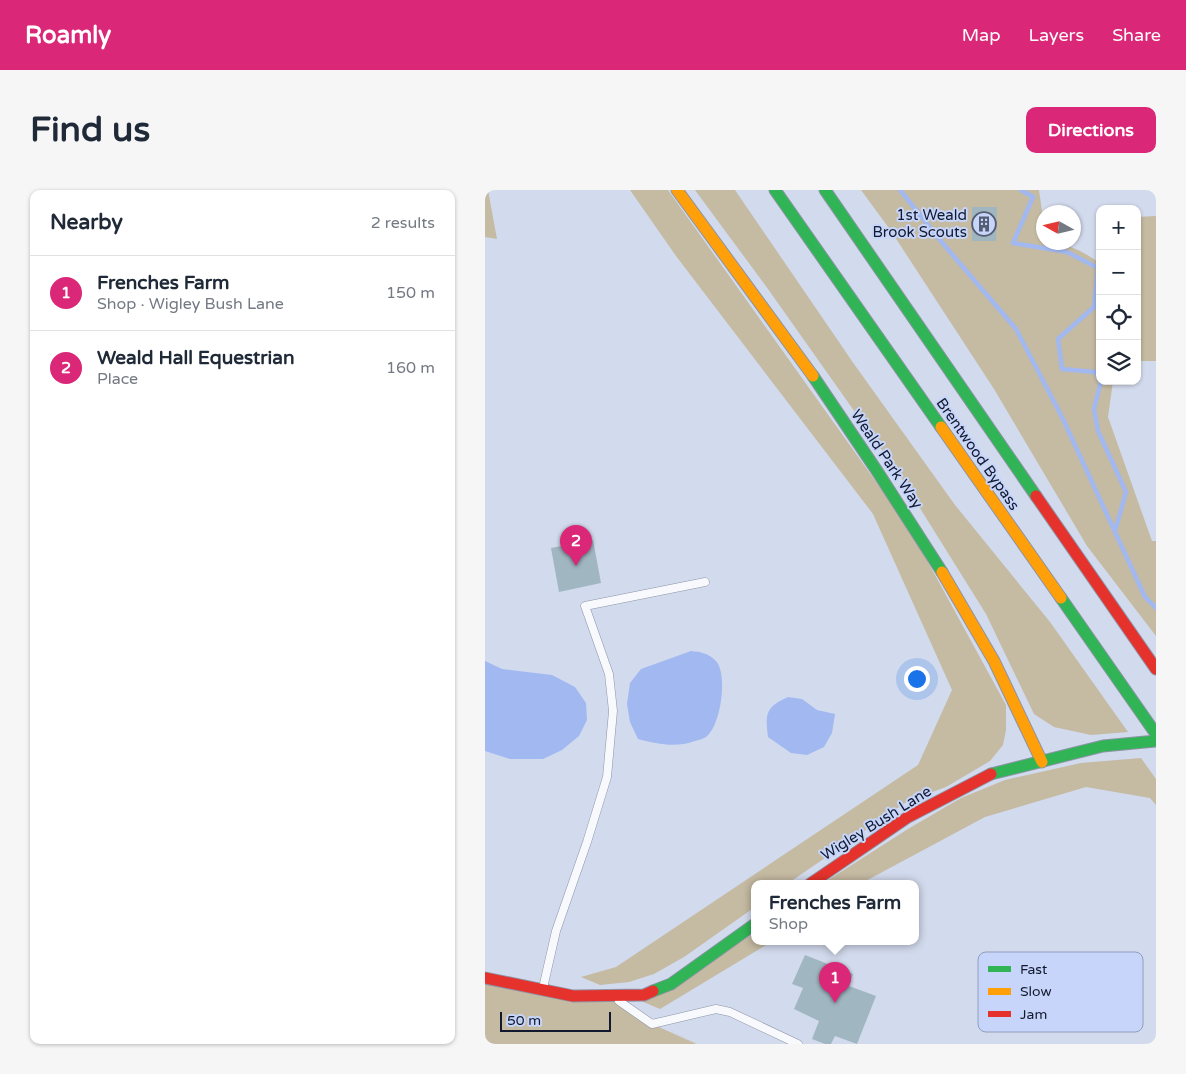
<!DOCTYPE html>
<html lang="en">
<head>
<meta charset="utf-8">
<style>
  body { margin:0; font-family:"Varela Round",sans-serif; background:#f6f6f7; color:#1f2937 }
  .controls { position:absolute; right:15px; top:15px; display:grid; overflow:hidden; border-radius:10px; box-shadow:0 1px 4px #0004 }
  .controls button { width:45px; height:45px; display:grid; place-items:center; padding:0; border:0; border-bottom:1px solid #e0e1e3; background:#fff; color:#1f2937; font:25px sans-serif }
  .compass { position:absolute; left:551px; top:15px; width:45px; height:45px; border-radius:50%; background:#fff; box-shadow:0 1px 4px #0004; rotate:278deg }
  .scale { position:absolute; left:15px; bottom:12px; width:111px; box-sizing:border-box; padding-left:5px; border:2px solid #12192f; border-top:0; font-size:14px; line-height:18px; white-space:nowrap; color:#12192f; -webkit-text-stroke:4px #c6d5f9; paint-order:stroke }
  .you { position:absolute; left:431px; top:488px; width:18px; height:18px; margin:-12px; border:4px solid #fff; border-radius:50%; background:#1a73e8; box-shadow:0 0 0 8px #1a73e833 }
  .badge { display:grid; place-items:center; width:32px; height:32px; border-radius:50%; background:#db2777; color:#fff; font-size:16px; font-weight:700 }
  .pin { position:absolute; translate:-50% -41px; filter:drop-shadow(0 1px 2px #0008) }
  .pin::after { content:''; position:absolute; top:26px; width:18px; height:15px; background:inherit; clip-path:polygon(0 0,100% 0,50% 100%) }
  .popup { position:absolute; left:266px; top:690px; width:168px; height:65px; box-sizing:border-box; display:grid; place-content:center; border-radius:10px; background:#fff; filter:drop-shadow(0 1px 4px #0005); font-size:16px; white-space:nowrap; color:#747a83 }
  .popup b { font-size:19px; color:#1f2937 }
  .popup::after { content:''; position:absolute; left:50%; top:100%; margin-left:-10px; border:10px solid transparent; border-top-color:#fff }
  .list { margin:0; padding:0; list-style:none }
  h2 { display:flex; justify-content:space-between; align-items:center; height:65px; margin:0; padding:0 20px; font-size:21px }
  h2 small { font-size:16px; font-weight:400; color:#747a83 }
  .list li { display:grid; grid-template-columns:32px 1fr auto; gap:15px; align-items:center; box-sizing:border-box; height:75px; padding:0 20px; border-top:1px solid #e0e1e3 }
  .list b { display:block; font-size:19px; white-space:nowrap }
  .list p { margin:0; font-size:16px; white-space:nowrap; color:#747a83 }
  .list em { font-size:16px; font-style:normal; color:#747a83 }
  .icon { flex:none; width:28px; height:28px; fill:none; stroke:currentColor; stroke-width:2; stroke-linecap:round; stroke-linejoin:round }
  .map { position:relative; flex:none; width:671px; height:854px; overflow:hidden; border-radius:10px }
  header { display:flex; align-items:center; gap:30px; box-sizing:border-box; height:70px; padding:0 25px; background:#db2777; color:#fff }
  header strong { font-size:24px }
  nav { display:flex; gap:28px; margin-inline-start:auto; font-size:18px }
  .intro { display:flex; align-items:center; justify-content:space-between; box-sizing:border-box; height:120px; padding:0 30px }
  h1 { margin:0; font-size:35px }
  .button { padding:12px 22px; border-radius:10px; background:#db2777; color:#fff; font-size:18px; font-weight:700 }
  main { display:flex; gap:30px; padding:0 30px }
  aside { flex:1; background:#fff; border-radius:10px; box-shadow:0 1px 4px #0004 }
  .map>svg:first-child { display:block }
  .green { fill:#c5baa2 }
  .water { fill:#a1b8f0 }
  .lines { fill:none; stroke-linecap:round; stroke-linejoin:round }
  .stream { stroke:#a1b8f0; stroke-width:4.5 }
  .building { fill:#a0b6c1 }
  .lane-casing { stroke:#8d94a6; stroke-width:9 }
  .fast-casing { stroke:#8d94a6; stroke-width:13 }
  .slow-casing { stroke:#8d94a6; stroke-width:13 }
  .jam-casing { stroke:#8d94a6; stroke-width:13 }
  .path { stroke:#cfd2d8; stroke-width:2.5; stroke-dasharray:1 4; stroke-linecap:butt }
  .lane { stroke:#f8f9fc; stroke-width:8 }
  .fast { stroke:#30b455; stroke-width:11 }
  .slow { stroke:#ff9f0a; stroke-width:11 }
  .jam { stroke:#e5322d; stroke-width:11 }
  .labels { text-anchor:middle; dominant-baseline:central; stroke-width:4; stroke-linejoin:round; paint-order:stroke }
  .poi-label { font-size:15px; fill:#12192f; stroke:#c6d5f9; text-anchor:end }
  .street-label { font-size:15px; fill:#12192f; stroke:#c6d5f9 }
  .key { fill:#c6d5f9; stroke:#909dbc; stroke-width:1 }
  .key-label { font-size:14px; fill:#12192f }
</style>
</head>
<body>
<header>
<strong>Roamly</strong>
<nav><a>Map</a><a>Layers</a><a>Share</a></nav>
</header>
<div class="intro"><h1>Find us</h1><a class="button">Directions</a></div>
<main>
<aside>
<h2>Nearby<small>2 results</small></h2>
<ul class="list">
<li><span class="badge">1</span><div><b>Frenches Farm</b><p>Shop · Wigley Bush Lane</p></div><em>150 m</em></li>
<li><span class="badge">2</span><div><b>Weald Hall Equestrian</b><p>Place</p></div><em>160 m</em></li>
</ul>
</aside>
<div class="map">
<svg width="671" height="854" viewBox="0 0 671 854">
  <rect width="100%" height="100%" fill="#d2daed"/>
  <path class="green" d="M 0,0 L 3,0 L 12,49 L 0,47 Z
    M 145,0 L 183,0 L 426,341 L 521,515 L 521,540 L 518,555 L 505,571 L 461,597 L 423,611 L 302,694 L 270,694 L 270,717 L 199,767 L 169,784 L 144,792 L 115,795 L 96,787 L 131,777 L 433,575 L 467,500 L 388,324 L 191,66 Z
    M 210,0 L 250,0 L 369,174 L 470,315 L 565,432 L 643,542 L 606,545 L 569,537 L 549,524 L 501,424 L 413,283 L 283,99 Z
    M 376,0 L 554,0 L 558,28 L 558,52 C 583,53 595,60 615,73 L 615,191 L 628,191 L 623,227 L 667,351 L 671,351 L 671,446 L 602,356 L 509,199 L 406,41 Z
    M 671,26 L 671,171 L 652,171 L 652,27 Z
    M 656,568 L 671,589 L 671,615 L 665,608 L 601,597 L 500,627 L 375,694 L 337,694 L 423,639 L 476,608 L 520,590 L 596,573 Z
    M 270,743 L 270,752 L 286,752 L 175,819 L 156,811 Z
    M 0,788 L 127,806 L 167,834 L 212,854 L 0,854 Z"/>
  <path class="water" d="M 206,461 C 216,462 223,463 231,471 C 243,484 236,536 221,547 C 218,549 213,550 210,551 C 190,558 173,554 153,549 L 145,532 L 142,514 L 145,493 L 156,479 Z
    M 0,471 L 17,479 L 67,485 L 90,497 L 101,513 L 102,530 L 94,546 L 77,560 L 58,569 L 25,569 L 0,561 Z
    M 303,507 L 317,509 L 332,520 L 350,524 L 347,543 L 339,557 L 322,565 L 306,563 L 283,547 C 280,523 281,517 303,507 Z"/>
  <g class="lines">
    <path class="stream" d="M 415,0 L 460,56 L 531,139 L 577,227 L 660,407 L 671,418
      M 536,0 L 548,7 L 528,53 L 582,62 L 613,78 L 609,117 L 573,149 L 577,179 L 610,182 L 615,189
      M 616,191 L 609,219 L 613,241 L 641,302 L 630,341"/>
  </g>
  <path class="building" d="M 487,17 L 512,17 L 511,51 L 487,51 Z
    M 108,350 L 116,393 L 74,402 L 66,358 Z
    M 320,765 L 368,784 L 364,796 L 391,806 L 372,854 L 350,846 L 346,854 L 340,854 L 327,849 L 334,831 L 309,819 L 318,798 L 307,794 Z"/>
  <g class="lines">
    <g class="lane-casing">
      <path id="lane" d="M 58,798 L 71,741 L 102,652 L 122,587 L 128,521 L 124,484 L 100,416 L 220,392
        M 134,811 L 167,834 L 231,819 L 245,822 L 313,854"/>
    </g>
    <g class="fast-casing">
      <path id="fast" d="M 290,0 L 456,237
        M 340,0 L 551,306
        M 328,186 L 392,281 L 457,382
        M 576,408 L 671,544
        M 506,584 L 618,556 L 671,551
        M 168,801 L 186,794 L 270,734"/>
    </g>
    <g class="slow-casing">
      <path id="slow" d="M 192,0 L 328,186
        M 456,237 L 576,408
        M 457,382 L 509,471 L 557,572"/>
    </g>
    <g class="jam-casing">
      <path id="jam" d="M 551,306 L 671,479
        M 325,694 L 423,627 L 506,584
        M 0,788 L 88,806 L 159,805 L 168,801"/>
    </g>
    <path class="path" d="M 187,842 L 213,854"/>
    <use href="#lane" class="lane"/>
    <use href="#fast" class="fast"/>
    <use href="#slow" class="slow"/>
    <use href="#jam" class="jam"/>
  </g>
  <defs>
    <g id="building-ring" transform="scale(1.25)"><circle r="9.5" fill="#c6d5f9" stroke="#555d72" stroke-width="1.5"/><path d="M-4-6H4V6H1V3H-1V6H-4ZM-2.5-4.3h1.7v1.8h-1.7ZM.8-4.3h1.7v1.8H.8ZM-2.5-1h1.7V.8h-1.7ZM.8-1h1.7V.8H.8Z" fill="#555d72"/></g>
  </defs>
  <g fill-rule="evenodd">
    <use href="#building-ring" x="499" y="34"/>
  </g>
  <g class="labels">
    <g class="poi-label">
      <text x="482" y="25">1st Weald<tspan x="482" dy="17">Brook Scouts</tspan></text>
    </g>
    <g class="street-label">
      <text transform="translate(493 264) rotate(55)">Brentwood Bypass</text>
      <text transform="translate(402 269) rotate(56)">Weald Park Way</text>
      <text transform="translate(391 633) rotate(-32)">Wigley Bush Lane</text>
    </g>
  </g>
  <rect x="493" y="762" width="165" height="80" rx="8" class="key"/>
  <rect x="503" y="776" width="23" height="6" fill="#30b455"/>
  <rect x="503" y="798" width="23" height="7" fill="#ff9f0a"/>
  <rect x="503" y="821" width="23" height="6" fill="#e5322d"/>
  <g class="key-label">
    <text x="535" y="784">Fast</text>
    <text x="535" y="806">Slow</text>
    <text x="535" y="829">Jam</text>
  </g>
</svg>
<div class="controls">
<button>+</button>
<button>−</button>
<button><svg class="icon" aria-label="locate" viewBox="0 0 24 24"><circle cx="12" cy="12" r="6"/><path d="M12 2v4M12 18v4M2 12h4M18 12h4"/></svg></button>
<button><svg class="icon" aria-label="layers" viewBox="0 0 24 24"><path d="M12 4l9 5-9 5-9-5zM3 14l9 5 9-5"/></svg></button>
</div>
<svg class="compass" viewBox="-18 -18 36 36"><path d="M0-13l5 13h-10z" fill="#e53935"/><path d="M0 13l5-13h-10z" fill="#747a83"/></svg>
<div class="scale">50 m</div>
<div class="you"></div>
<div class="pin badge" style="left:350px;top:813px">1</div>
<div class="popup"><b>Frenches Farm</b>Shop</div>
<div class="pin badge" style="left:91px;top:376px">2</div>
</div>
</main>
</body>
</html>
